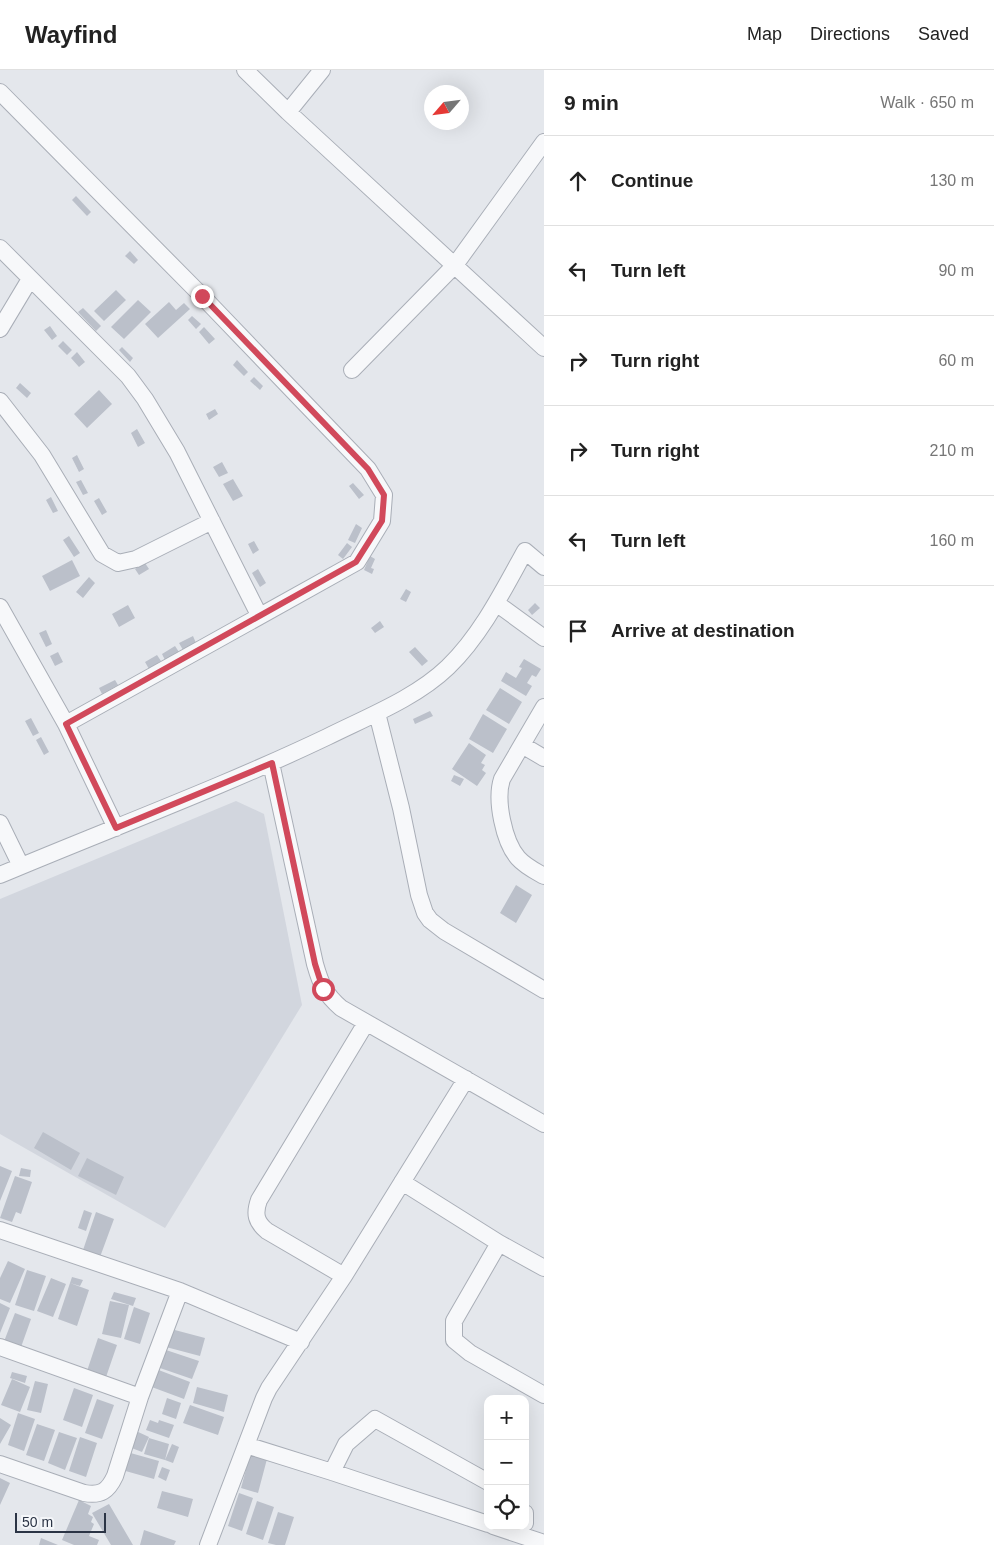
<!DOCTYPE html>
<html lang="en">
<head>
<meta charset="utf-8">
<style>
  body { margin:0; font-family:Arial,sans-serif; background:#f6f6f6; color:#222 }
  .controls { position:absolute; right:15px; bottom:15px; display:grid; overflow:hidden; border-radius:10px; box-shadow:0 5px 20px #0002 }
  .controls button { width:45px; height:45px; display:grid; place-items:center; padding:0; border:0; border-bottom:1px solid #e0e0e0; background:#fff; color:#222; font:25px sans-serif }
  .compass { position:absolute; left:424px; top:15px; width:45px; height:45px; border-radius:50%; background:#fff; box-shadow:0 5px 20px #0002; rotate:242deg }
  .scale { position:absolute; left:15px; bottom:12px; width:91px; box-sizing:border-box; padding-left:5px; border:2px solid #2b3445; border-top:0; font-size:14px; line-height:18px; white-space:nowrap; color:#2b3445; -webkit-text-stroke:4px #f4f6f9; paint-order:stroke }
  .stop { position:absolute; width:15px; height:15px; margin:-11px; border:4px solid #d1495b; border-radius:50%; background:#fff }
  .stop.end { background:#d1495b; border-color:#fff; box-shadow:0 1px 5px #0008 }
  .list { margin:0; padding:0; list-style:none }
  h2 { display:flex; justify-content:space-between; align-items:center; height:65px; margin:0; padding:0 20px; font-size:21px }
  h2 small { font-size:16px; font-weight:400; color:#767676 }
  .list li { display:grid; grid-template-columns:32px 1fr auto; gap:15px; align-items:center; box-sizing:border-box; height:90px; padding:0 20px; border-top:1px solid #e0e0e0 }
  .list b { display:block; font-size:19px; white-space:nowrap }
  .list em { font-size:16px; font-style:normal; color:#767676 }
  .icon { flex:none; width:28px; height:28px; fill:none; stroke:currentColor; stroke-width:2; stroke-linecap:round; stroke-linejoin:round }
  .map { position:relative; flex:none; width:544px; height:1475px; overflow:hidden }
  header { display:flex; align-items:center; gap:30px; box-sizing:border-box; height:70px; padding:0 25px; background:#fff; border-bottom:1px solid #e0e0e0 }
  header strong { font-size:24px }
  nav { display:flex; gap:28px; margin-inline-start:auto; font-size:18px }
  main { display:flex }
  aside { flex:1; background:#fff }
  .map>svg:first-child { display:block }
  .built { fill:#d2d6de }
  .building { fill:#bbc0ca }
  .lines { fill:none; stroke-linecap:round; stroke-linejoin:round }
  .minor-casing { stroke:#a9aeb7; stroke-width:18 }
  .minor { stroke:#f7f8fa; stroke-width:16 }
  .route { stroke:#d1495b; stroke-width:6 }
</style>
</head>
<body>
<header>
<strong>Wayfind</strong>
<nav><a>Map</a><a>Directions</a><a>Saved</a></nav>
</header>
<main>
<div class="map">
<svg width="544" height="1475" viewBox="0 0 544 1475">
  <rect width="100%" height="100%" fill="#e4e7ec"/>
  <path class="built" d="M 236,731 L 264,744 L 302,935 L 165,1158 L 0,1064 L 0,829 Z"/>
  <path class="building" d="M 76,126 L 91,142 L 87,146 L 72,130 Z
    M 130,181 L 138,190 L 134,194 L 125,186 Z
    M 116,220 L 126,230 L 104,251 L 94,241 Z
    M 138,230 L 151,242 L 124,269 L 111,257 Z
    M 169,232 L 176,240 L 184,233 L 190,239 L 158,268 L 145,254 Z
    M 83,238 L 101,256 L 96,261 L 78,242 Z
    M 192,246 L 201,254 L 196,259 L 188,250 Z
    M 50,256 L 57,266 L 52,270 L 44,260 Z
    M 204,257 L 215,269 L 209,274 L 199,262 Z
    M 63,271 L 72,280 L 67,285 L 58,276 Z
    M 122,277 L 133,288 L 130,292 L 119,280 Z
    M 77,282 L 85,292 L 79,297 L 71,288 Z
    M 237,290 L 248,302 L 244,306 L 233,295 Z
    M 254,307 L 263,316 L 260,320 L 250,311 Z
    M 20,313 L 31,323 L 27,328 L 16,318 Z
    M 99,320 L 112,334 L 87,358 L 74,344 Z
    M 215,339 L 218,344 L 209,350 L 206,344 Z
    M 137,359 L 145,373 L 138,377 L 131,363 Z
    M 77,385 L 84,399 L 79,402 L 72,388 Z
    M 222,392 L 228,403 L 219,407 L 213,397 Z
    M 233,409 L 243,426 L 233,431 L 223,414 Z
    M 81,410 L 88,423 L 83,425 L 76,412 Z
    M 353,413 L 364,425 L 359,429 L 349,416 Z
    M 51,427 L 58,441 L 53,443 L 46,430 Z
    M 99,428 L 107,442 L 102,445 L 94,431 Z
    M 356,454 L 362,458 L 355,473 L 348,470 Z
    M 69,466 L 80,483 L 74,487 L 63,470 Z
    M 254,471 L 259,480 L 253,484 L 248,474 Z
    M 347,473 L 352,477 L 343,489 L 338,485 Z
    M 370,486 L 375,489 L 371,498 L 374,499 L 372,504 L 364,500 Z
    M 72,490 L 80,506 L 50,521 L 42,506 Z
    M 145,493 L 149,499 L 139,505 L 135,499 Z
    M 258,499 L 266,513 L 260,517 L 252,503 Z
    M 89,507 L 95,513 L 83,528 L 76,522 Z
    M 406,519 L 411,522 L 406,532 L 400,529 Z
    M 535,533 L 540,538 L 532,545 L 528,540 Z
    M 128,535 L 135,548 L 119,557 L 112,544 Z
    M 380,551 L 384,557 L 375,563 L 371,558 Z
    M 46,560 L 52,574 L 46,577 L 39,563 Z
    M 193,566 L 196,573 L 183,580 L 179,573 Z
    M 175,576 L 179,582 L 165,590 L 162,584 Z
    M 415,577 L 428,591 L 422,596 L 409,582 Z
    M 58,582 L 63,592 L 55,596 L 50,586 Z
    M 157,585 L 161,591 L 149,599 L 145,592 Z
    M 524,589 L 541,599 L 536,607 L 532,605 L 527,613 L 532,616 L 526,626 L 501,611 L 506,602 L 516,608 L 522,598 L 519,597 Z
    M 115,610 L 118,615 L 102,624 L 99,618 Z
    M 500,618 L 522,632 L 509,654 L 486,640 Z
    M 430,641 L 433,646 L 415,654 L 413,649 Z
    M 483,644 L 507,659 L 493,683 L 469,669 Z
    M 31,648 L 39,663 L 33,666 L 25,651 Z
    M 41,667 L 49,682 L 44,685 L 36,670 Z
    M 469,673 L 486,685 L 481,693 L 485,695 L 482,700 L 486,703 L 477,716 L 452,699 Z
    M 454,705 L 464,709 L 460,716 L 451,711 Z
    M 516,815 L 532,825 L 516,853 L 500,843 Z
    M 43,1062 L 80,1083 L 71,1100 L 34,1078 Z
    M 87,1088 L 124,1107 L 116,1125 L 78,1106 Z
    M 0,1096 L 12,1101 L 0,1131 Z
    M 21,1098 L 31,1100 L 30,1107 L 19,1106 Z
    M 15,1106 L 32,1112 L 21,1144 L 16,1142 L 12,1152 L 0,1148 Z
    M 84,1140 L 92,1143 L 86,1161 L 78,1158 Z
    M 96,1142 L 114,1149 L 100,1187 L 83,1180 Z
    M 8,1191 L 25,1199 L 10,1233 L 0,1229 L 0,1208 Z
    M 27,1200 L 46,1206 L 34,1241 L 15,1235 Z
    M 72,1207 L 83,1210 L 80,1216 L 70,1213 Z
    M 51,1208 L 66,1214 L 53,1247 L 37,1241 Z
    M 70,1213 L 89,1220 L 77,1256 L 58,1249 Z
    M 114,1222 L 136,1228 L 133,1236 L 111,1229 Z
    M 110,1231 L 129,1235 L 121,1268 L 102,1264 Z
    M 0,1233 L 10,1238 L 0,1263 Z
    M 134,1237 L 150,1243 L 140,1274 L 124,1269 Z
    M 15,1243 L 31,1249 L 20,1280 L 3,1274 Z
    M 171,1259 L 205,1268 L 200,1286 L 166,1277 Z
    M 98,1268 L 117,1275 L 105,1310 L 86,1304 Z
    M 166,1280 L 199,1291 L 192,1309 L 160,1298 Z
    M 156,1299 L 190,1312 L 184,1329 L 149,1316 Z
    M 12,1302 L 27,1306 L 25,1313 L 10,1308 Z
    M 12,1309 L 30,1317 L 20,1342 L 1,1335 Z
    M 35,1311 L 48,1314 L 41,1343 L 27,1340 Z
    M 197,1317 L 228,1325 L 224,1342 L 193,1333 Z
    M 74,1318 L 93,1325 L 82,1357 L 63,1350 Z
    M 167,1328 L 181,1333 L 176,1349 L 162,1344 Z
    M 97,1329 L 114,1335 L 102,1369 L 85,1363 Z
    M 190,1335 L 224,1347 L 218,1365 L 183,1353 Z
    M 18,1343 L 35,1349 L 24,1381 L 8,1375 Z
    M 0,1348 L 11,1355 L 0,1374 Z
    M 150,1350 L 158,1353 L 159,1350 L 174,1355 L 169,1368 L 146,1360 Z
    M 37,1354 L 55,1360 L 44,1391 L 26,1385 Z
    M 136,1361 L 149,1367 L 142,1382 L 129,1377 Z
    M 59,1362 L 77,1368 L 65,1400 L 48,1393 Z
    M 80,1367 L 97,1373 L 86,1407 L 69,1401 Z
    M 149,1368 L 169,1374 L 165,1390 L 144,1384 Z
    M 172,1374 L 179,1377 L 173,1393 L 165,1390 Z
    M 127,1382 L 159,1391 L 154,1409 L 122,1400 Z
    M 250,1385 L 267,1389 L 258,1423 L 241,1418 Z
    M 162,1397 L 170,1400 L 166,1411 L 158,1407 Z
    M 0,1408 L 10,1413 L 0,1435 Z
    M 162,1421 L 193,1429 L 188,1447 L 157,1438 Z
    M 239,1423 L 253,1428 L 242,1461 L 228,1456 Z
    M 79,1430 L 91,1436 L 88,1444 L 93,1447 L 91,1452 L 94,1454 L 89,1466 L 99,1470 L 97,1475 L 74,1475 L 62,1470 Z
    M 257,1431 L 274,1437 L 263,1470 L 246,1464 Z
    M 109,1434 L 133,1475 L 111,1475 L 92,1443 Z
    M 278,1442 L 294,1447 L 285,1475 L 276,1475 L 268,1473 Z
    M 144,1460 L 176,1471 L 174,1475 L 140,1475 Z
    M 41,1468 L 58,1475 L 39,1475 Z"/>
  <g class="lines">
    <g class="minor-casing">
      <path id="minor" d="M 245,0 L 288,42 L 544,278
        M 0,22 L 202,226 L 368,399 L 384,425 L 382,451 L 357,492 L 66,654
        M 288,42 L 322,0
        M 0,178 L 128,306 L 145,329 L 177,382 L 259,545
        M 0,259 L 30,209
        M 352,300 L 455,195 L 544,72
        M 0,331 L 42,385 L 102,484 L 118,493 L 136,489 L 212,451
        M 496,533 L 544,568
        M 0,537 L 66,654 L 116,758
        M 544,637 L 502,709 C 495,730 504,772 518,788 C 525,796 535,801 544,806
        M 377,643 L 401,738 L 419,825 L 425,843 L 430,850 L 444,861 L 544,920
        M 522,675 L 544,688
        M 271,693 L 315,894 C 321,915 325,924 341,938 L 544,1054
        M 0,753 L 21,796
        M 0,805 C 109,759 220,718 327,667 C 367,647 416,628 448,597 C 481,565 503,521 525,481 L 544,497
        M 402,1112 L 499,1173 L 544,1198
        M 0,1160 L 180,1221 L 301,1272
        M 499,1173 L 454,1251 L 454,1270 L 470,1283 L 544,1325
        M 344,1206 L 267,1161 C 256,1152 254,1144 259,1130 L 366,953
        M 0,1277 L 140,1327
        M 246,1375 L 332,1402 L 488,1454
        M 0,1394 L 84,1423 C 101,1426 108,1421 115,1406 L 140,1327 L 180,1221
        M 332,1402 L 346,1374 L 375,1349 L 488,1412
        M 525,1443 L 525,1453
        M 493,1456 L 544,1473
        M 208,1475 L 264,1328 L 269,1318 L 344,1206 L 466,1009"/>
    </g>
    <use href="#minor" class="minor"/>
  </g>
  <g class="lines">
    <path class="route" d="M 202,226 L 368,399 L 384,425 L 382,451 L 356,492 L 66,654 L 116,758 L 272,693 L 315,894 L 323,919"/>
  </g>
</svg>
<div class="controls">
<button>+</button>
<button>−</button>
<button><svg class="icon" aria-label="locate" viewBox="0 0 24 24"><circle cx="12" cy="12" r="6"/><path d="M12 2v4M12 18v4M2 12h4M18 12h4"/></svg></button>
</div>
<svg class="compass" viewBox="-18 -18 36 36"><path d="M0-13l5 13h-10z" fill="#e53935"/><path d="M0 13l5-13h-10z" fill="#767676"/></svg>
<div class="scale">50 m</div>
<div class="stop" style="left:323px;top:919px"></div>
<div class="stop end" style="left:202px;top:226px"></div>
</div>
<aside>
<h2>9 min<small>Walk · 650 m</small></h2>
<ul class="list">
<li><svg class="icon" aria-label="ahead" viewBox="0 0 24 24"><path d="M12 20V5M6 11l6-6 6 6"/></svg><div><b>Continue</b></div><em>130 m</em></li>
<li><svg class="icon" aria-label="left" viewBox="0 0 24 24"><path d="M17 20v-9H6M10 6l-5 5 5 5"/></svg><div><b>Turn left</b></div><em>90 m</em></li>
<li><svg class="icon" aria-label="right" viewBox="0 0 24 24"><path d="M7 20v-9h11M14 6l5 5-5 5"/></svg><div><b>Turn right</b></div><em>60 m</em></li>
<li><svg class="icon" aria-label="right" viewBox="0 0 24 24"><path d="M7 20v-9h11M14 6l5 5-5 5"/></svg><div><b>Turn right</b></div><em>210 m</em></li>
<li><svg class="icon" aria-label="left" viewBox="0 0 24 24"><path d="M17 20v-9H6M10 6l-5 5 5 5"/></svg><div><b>Turn left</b></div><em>160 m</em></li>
<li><svg class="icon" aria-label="arrive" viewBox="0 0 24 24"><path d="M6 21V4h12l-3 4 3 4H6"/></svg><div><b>Arrive at destination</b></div></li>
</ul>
</aside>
</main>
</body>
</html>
